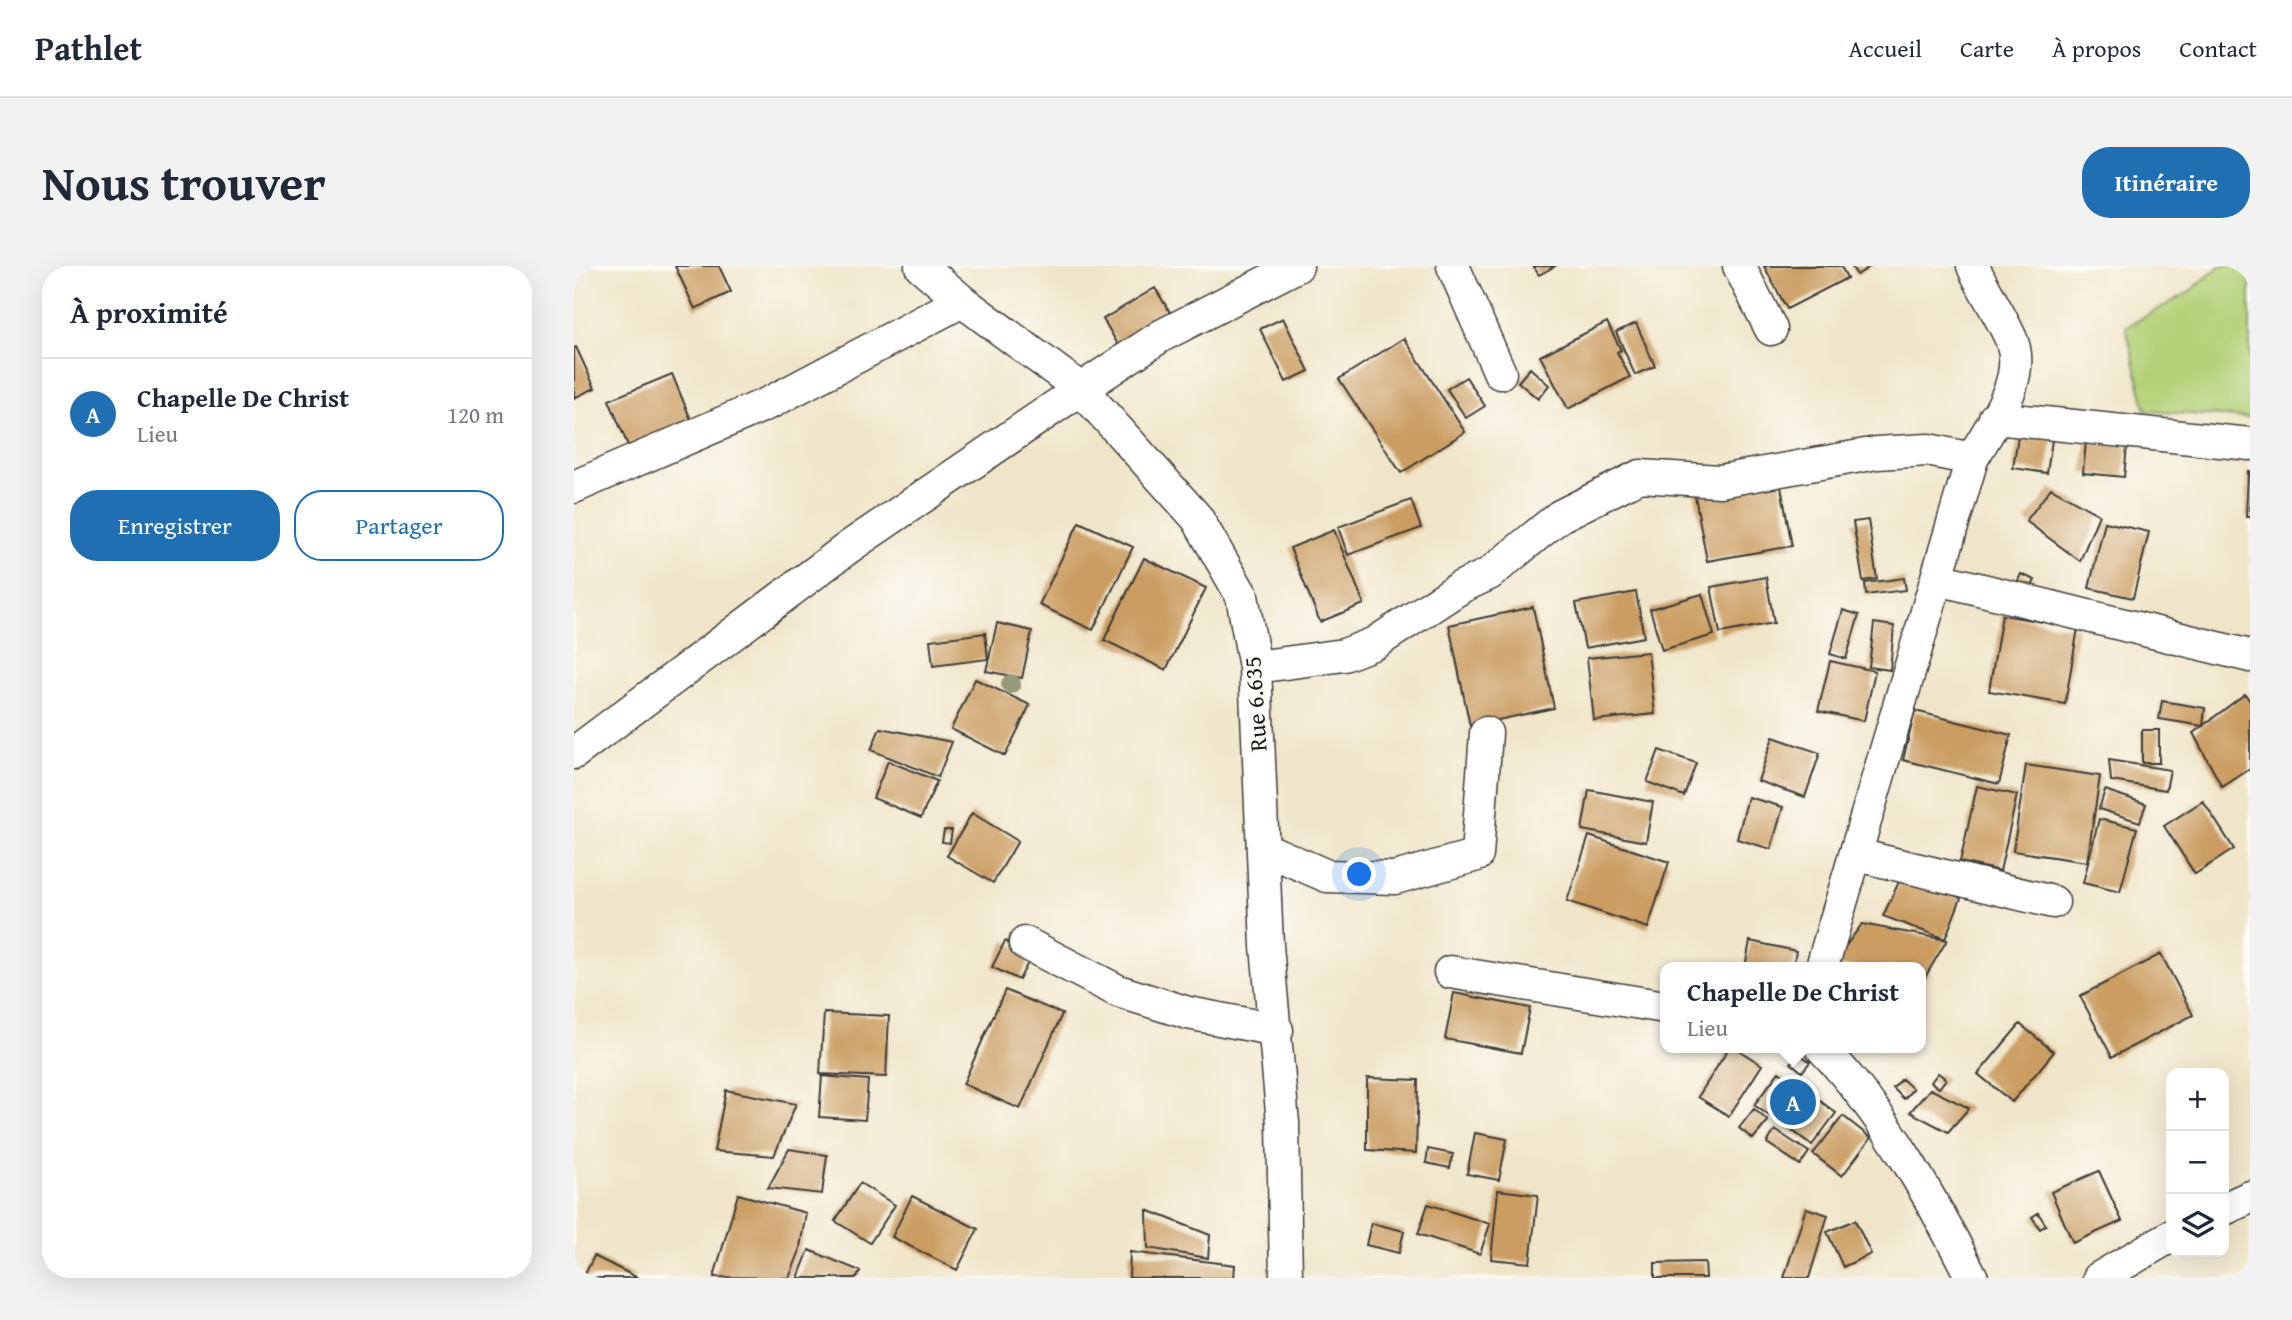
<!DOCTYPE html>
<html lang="fr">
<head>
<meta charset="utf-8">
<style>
  body { margin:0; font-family:"Gentium Book Plus",serif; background:#f2f2f3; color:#1f2937 }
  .controls { position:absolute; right:21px; bottom:21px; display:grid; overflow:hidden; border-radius:14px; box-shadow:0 7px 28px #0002 }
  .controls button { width:63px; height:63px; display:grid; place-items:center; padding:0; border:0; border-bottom:2px solid #e0e1e3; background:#fff; color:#1f2937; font:35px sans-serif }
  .you { position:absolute; left:786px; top:609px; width:24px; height:24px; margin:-18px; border:5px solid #fff; border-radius:50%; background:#1a73e8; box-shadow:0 0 0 10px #1a73e833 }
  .badge { display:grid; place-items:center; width:46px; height:46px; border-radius:50%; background:#1f6fb2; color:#fff; font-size:23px; font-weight:700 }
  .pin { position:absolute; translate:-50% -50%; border:4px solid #fff; box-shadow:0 2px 7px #0006 }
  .popup { position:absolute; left:1086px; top:696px; width:266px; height:91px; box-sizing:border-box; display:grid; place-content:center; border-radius:14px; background:#fff; filter:drop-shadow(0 2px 5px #0005); font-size:23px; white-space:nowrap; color:#747a83 }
  .popup b { font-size:26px; color:#1f2937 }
  .popup::after { content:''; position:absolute; left:50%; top:100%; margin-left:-14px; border:14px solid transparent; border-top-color:#fff }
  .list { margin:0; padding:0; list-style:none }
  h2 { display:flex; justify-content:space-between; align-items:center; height:91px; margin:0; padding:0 28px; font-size:30px }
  h2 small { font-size:23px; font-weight:400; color:#747a83 }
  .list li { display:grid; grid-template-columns:46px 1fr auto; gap:21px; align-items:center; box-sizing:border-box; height:112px; padding:0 28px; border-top:2px solid #e0e1e3 }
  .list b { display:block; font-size:26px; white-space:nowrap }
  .list p { margin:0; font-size:23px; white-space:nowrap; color:#747a83 }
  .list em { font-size:23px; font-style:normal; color:#747a83 }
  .actions { display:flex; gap:14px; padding:21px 28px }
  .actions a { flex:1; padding:16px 0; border:2px solid #1f6fb2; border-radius:28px; text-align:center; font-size:24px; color:#1f6fb2 }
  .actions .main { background:#1f6fb2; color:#fff }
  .icon { flex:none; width:38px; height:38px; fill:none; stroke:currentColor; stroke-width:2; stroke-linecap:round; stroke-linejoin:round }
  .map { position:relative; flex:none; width:1676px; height:1012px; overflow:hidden; border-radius:28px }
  header { display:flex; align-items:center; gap:42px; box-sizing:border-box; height:98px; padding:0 35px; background:#fff; border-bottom:2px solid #e0e1e3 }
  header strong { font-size:33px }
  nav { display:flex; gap:38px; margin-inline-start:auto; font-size:24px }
  .intro { display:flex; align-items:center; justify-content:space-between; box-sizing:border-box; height:168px; padding:0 42px }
  h1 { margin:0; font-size:49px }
  .button { padding:18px 32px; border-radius:28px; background:#1f6fb2; color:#fff; font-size:24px; font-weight:700 }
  main { display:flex; gap:42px; padding:0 42px }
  aside { flex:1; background:#fff; border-radius:28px; box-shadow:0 7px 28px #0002 }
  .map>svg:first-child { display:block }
  .green { fill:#b2d178; stroke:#67764a; stroke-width:2 }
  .building { fill:#cb9d62 }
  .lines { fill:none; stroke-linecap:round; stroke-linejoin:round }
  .minor-casing { stroke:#3c3a36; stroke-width:35 }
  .minor { stroke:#fff; stroke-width:32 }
  .tree { fill:#98997b }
  .labels { text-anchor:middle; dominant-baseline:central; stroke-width:6; stroke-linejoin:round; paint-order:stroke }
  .street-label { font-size:24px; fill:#1c1c1c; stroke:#fdfcf7 }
</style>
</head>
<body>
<header>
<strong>Pathlet</strong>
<nav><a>Accueil</a><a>Carte</a><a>À propos</a><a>Contact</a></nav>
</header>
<div class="intro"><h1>Nous trouver</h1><a class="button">Itinéraire</a></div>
<main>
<aside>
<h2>À proximité<small></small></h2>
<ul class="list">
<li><span class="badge">A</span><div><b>Chapelle De Christ</b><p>Lieu</p></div><em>120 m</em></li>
</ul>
<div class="actions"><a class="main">Enregistrer</a><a>Partager</a></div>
</aside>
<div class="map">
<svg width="1676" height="1012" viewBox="0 0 1676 1012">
  <rect width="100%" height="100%" fill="#fdfcf7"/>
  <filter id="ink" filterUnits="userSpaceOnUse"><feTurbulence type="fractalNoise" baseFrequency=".0143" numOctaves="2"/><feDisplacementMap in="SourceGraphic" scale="14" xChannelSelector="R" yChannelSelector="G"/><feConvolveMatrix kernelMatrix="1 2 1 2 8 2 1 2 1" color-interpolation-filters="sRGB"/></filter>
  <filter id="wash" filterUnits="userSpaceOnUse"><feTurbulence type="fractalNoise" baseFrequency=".00686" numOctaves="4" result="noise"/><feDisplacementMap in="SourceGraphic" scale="28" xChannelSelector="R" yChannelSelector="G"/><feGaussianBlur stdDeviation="1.57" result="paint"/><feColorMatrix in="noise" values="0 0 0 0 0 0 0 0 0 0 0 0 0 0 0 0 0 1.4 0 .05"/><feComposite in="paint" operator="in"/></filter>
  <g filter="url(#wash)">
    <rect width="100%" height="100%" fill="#f0e5c9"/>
    <path class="green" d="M 1646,0 L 1676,0 L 1676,152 L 1572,145 L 1552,61 L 1615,26 Z"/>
    <g id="blocks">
      <path class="building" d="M 101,0 L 145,0 L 157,26 L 121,43 Z
        M 959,0 L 981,0 L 965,9 Z
        M 1190,0 L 1267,0 L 1273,12 L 1213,43 Z
        M 1277,0 L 1297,0 L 1283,9 Z
        M 581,22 L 600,53 L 548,85 L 529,53 Z
        M 709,52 L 735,105 L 712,116 L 686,63 Z
        M 1033,56 L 1047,84 L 1043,86 L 1056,111 L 994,143 L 966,90 Z
        M 1062,57 L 1081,100 L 1061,109 L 1042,66 Z
        M 830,72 L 891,166 L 827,207 L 765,113 Z
        M 2,81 L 21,122 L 0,132 L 0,82 Z
        M 956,102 L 975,119 L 964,133 L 944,116 Z
        M 98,108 L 120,161 L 57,187 L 35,134 Z
        M 892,111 L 911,140 L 892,152 L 873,123 Z
        M 1444,170 L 1478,174 L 1473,207 L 1439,202 Z
        M 1512,176 L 1553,180 L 1550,211 L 1509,207 Z
        M 1674,205 L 1676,205 L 1676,251 L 1672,251 Z
        M 1205,210 L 1218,280 L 1133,295 L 1120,225 Z
        M 1477,222 L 1525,249 L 1506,295 L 1452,255 Z
        M 837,234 L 847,262 L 774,289 L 764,261 Z
        M 1294,254 L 1303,313 L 1289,315 L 1279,256 Z
        M 505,256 L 559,281 L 519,364 L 465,339 Z
        M 1531,256 L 1575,266 L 1559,332 L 1515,322 Z
        M 760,264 L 790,338 L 746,356 L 716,282 Z
        M 570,292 L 632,322 L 592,404 L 530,374 Z
        M 1447,308 L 1461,314 L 1456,325 L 1442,319 Z
        M 1192,311 L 1200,357 L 1146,367 L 1137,321 Z
        M 1330,312 L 1332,324 L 1292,329 L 1291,317 Z
        M 1062,326 L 1070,371 L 1011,382 L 1002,337 Z
        M 1128,328 L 1140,369 L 1088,384 L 1076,343 Z
        M 959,341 L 980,442 L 896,460 L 875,359 Z
        M 1269,344 L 1285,349 L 1272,393 L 1256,388 Z
        M 1428,349 L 1504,362 L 1491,438 L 1415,425 Z
        M 423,357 L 458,365 L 448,412 L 412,405 Z
        M 1300,357 L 1320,360 L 1316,404 L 1295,401 Z
        M 411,367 L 414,393 L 359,400 L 356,374 Z
        M 1074,386 L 1081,448 L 1020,454 L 1013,392 Z
        M 1256,395 L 1301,405 L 1290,455 L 1244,445 Z
        M 401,413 L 456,439 L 431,490 L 377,463 Z
        M 1671,428 L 1676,435 L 1676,503 L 1648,521 L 1619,467 Z
        M 1588,435 L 1631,442 L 1629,460 L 1585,453 Z
        M 1341,445 L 1437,469 L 1425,518 L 1329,494 Z
        M 306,462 L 378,476 L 364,511 L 297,484 Z
        M 1568,464 L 1585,464 L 1585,497 L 1568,497 Z
        M 1199,471 L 1246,487 L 1231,531 L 1184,515 Z
        M 1085,484 L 1122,497 L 1110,530 L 1073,516 Z
        M 1535,494 L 1596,504 L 1592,524 L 1537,515 Z
        M 314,495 L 363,515 L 347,552 L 299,532 Z
        M 1452,499 L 1526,510 L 1513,596 L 1439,585 Z
        M 1403,520 L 1443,529 L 1426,605 L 1386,596 Z
        M 1015,524 L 1079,536 L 1072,576 L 1008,564 Z
        M 1531,524 L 1572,538 L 1566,556 L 1525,543 Z
        M 1174,531 L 1209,541 L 1197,583 L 1163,573 Z
        M 1629,535 L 1660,583 L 1621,608 L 1590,560 Z
        M 398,547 L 444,575 L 419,617 L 373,590 Z
        M 1525,553 L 1563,562 L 1546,626 L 1509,617 Z
        M 370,564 L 378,564 L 376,577 L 368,576 Z
        M 1015,570 L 1095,596 L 1074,662 L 993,635 Z
        M 1330,605 L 1387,632 L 1371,673 L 1309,650 Z
        M 1288,658 L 1373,674 L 1347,718 L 1347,701 L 1256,701 Z
        M 431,675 L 458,689 L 445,714 L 418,701 Z
        M 1176,675 L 1222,685 L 1219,701 L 1171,701 Z
        M 1587,688 L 1619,749 L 1538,791 L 1506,730 Z
        M 431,724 L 488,748 L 446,843 L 389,818 Z
        M 880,727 L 956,742 L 947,787 L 871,773 Z
        M 250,747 L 315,750 L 312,811 L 246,808 Z
        M 1446,758 L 1480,786 L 1438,836 L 1404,808 Z
        M 1155,782 L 1161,782 L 1188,799 L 1155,850 L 1124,831 Z
        M 1225,787 L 1236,796 L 1228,806 L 1217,797 Z
        M 1205,806 L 1220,817 L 1196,850 L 1180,839 Z
        M 1364,807 L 1372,813 L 1365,822 L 1357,816 Z
        M 248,810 L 294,814 L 291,854 L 245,851 Z
        M 793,812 L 844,814 L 842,887 L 793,884 Z
        M 1328,813 L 1339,823 L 1330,833 L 1319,822 Z
        M 1225,819 L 1262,847 L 1238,879 L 1200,851 Z
        M 1356,823 L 1395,842 L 1374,866 L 1336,846 Z
        M 152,824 L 222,838 L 200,890 L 140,885 Z
        M 1180,843 L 1194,855 L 1179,873 L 1165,862 Z
        M 1269,850 L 1297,872 L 1268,910 L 1239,888 Z
        M 1201,864 L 1235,886 L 1226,899 L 1193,877 Z
        M 901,867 L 933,873 L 925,914 L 893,908 Z
        M 215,883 L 253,889 L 248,928 L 194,922 Z
        M 854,883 L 879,888 L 876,902 L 852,897 Z
        M 1525,905 L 1548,955 L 1499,977 L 1477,926 Z
        M 286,917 L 321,939 L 296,977 L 261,955 Z
        M 924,924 L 964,929 L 956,997 L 917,993 Z
        M 164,928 L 232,947 L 225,987 L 215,1012 L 140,1011 Z
        M 338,930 L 404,963 L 383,1004 L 318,971 Z
        M 854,938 L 916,958 L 906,988 L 844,968 Z
        M 1232,942 L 1254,949 L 1235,1012 L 1210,1012 Z
        M 573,944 L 636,969 L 634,992 L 574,982 Z
        M 1464,947 L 1472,959 L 1466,963 L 1458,951 Z
        M 1281,954 L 1297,988 L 1269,1001 L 1253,966 Z
        M 797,957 L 830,965 L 825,987 L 792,979 Z
        M 235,984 L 286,1005 L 283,1012 L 224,1012 Z
        M 556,986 L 661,999 L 660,1012 L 555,1012 Z
        M 20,990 L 64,1012 L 9,1012 Z
        M 1131,996 L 1132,1012 L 1081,1012 L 1081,997 Z"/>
    </g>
  </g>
  <g filter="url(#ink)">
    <use href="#blocks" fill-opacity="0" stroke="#3c3a36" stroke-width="2"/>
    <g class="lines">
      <g class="minor-casing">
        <path id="minor" d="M 347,0 L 388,35 L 507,123 L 623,252 L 668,330 L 681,401 L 693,680 L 709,857 L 712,1012
          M 879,0 L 926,107
          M 1165,0 L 1197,63
          M 1421,152 L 1676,178
          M 0,221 L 197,136 L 388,35
          M 1364,313 L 1676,390
          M 681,401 L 770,389 L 801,377 L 887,321 L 915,308 L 986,250 L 1066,210 L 1146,215 L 1303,187 L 1354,184 L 1398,193
          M 0,487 L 275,281 L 507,123 L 587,70 L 723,0
          M 691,583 L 753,610 L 821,612 L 903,589 L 912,467
          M 1283,589 L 1479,636
          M 451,677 L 544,725 L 614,747 L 703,764
          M 1248,701 L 1398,193 C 1417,159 1454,113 1437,73 C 1426,48 1410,25 1399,0
          M 876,706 L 1091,741
          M 1248,782 C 1311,848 1357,931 1398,1012
          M 1650,943 L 1676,931
          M 1525,1012 L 1597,970"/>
      </g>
      <use href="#minor" class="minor"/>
    </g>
    <circle class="tree" cx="437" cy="418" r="10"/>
  </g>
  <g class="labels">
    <g class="street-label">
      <text transform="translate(681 438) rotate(-94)">Rue 6.635</text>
    </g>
  </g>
</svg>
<div class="controls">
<button>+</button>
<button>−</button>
<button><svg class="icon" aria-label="layers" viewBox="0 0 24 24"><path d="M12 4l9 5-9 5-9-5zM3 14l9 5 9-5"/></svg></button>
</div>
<div class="you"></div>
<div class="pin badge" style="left:1219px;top:836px">A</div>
<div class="popup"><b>Chapelle De Christ</b>Lieu</div>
</div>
</main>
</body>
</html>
